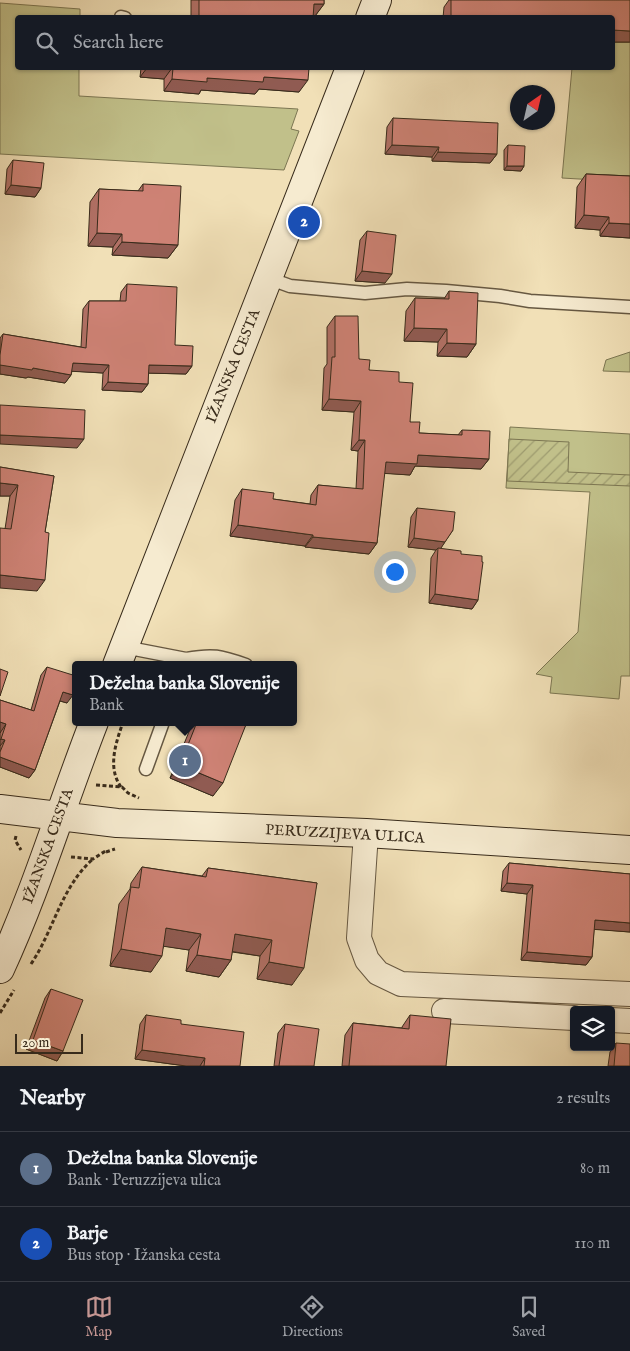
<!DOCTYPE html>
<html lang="en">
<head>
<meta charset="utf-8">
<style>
  body { margin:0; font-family:"IM FELL English",serif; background:#242831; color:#f1f3f6 }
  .controls { position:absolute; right:15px; bottom:15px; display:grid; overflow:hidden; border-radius:5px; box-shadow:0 1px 4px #0004 }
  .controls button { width:45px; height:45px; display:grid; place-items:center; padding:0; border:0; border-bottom:1px solid #363941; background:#171b24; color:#f1f3f6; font:25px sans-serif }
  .compass { position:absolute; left:510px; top:85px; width:45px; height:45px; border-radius:50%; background:#171b24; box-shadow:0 1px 4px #0004; rotate:34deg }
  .scale { position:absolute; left:15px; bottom:12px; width:68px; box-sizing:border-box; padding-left:5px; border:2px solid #382b1b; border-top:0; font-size:14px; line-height:18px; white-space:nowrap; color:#382b1b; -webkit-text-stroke:4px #f6ebd0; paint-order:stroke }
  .you { position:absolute; left:394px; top:571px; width:18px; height:18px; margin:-12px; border:4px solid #fff; border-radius:50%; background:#1a73e8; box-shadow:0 0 0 8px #1a73e833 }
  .badge { display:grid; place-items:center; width:32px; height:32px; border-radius:50%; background:#c59692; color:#fff; font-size:16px; font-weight:700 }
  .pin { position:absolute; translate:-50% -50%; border:2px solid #fff; box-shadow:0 1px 5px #0006 }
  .popup { position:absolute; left:72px; top:661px; width:225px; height:65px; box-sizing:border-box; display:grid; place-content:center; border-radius:5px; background:#171b24; filter:drop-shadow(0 1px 4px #0005); font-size:16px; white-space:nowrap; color:#9ea1a6 }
  .popup b { font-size:19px; color:#f1f3f6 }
  .popup::after { content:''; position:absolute; left:50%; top:100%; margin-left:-10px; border:10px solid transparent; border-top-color:#171b24 }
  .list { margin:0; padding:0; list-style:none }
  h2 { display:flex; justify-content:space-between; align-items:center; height:65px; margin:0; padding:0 20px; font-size:21px }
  h2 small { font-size:16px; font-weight:400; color:#9ea1a6 }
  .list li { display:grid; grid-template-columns:32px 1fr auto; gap:15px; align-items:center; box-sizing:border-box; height:75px; padding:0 20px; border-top:1px solid #363941 }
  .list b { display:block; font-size:19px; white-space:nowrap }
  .list p { margin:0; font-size:16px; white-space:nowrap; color:#9ea1a6 }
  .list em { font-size:16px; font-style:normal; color:#9ea1a6 }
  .icon { flex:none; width:28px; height:28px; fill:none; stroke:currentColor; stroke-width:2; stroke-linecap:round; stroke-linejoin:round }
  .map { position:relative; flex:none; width:630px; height:1066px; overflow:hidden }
  .search { position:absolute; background:#171b24; box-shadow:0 1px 4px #0004; left:15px; right:15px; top:15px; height:55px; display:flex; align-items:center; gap:12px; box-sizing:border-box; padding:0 18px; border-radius:5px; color:#9ea1a6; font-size:19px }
  .sheet { height:215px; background:#171b24 }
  nav { display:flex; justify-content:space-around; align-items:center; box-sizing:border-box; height:70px; border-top:1px solid #363941; background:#171b24; font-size:14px; color:#9ea1a6 }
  nav a { display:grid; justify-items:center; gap:2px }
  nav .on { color:#c59692 }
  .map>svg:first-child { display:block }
  .grass { fill:#c1c08a; stroke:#7c7652 }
  .garden { fill:url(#garden-furrows); stroke:#7c7652 }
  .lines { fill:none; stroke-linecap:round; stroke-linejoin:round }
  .lane-casing { stroke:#665842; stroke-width:15 }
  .street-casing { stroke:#665842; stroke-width:26 }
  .secondary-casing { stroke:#382b1b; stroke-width:30 }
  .path { stroke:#382b1b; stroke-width:3; stroke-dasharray:4 2.5; stroke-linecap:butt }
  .lane { stroke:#f6ebd0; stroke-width:12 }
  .street { stroke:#f6ebd0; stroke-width:24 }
  .secondary { stroke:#f6ebd0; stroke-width:28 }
  .wall { fill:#b17065; stroke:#382b1b }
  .shaded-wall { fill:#905b52; stroke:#382b1b }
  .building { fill:#ce8275; stroke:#382b1b }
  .labels { text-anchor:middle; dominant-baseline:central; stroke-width:4.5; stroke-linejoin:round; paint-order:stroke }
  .street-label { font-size:15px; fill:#382b1b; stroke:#f6ebd0 }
</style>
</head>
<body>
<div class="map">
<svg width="630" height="1066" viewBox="0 0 630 1066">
  <defs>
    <pattern id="garden-furrows" width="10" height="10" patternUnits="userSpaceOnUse" patternTransform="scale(1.25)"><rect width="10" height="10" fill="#c1c08a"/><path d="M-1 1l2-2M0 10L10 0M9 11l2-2" fill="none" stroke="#9e9c70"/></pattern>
  </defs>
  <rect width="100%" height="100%" fill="#f1e0b7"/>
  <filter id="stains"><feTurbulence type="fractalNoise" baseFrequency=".004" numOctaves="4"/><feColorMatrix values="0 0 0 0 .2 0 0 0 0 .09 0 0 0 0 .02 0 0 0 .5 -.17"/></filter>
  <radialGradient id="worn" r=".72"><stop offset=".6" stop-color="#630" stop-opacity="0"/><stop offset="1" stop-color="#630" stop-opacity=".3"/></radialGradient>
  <path class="grass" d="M 0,3 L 80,9 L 80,17 L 18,18 L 18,68 L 79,68 L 79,96 L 298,109 L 291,129 L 299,131 L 284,170 L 0,154 Z
    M 613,42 L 630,42 L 630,182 L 562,178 L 572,68 L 612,68 Z
    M 630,352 L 630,372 L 603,371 L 606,360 Z
    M 510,427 L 630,434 L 630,676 L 621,676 L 619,699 L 550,693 L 552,677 L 536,674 L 578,632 L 590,492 L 506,488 Z"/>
  <path class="garden" d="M 509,439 L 569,442 L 568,472 L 630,475 L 630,486 L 507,481 Z"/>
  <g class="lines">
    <g class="lane-casing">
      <path id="lane" d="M 121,17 L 125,18
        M 268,278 L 290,286 L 365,293 L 407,289 L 446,291 L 500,296 L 530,301 L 630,307
        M 124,647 L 186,659 L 183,665
        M 186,659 C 213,654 220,656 246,665
        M 146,769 L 163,722"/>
    </g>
    <g class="street-casing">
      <path id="street" d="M 366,833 L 359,938 L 367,960 L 378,973 L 401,984 L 630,994
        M 444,1011 L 574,1018
        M 611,1020 L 630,1021"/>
    </g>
    <g class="secondary-casing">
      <path id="secondary" d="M 370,18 L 377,0
        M 117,665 L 350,68
        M 0,809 L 117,823 L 366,833 L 630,850
        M 0,969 C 37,889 62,804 94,722"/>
    </g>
    <path class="path" d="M 96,785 L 122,787 L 128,793 L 139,798
      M 121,787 C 107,767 116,743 123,722
      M 16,836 L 15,840 L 21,850
      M 106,852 L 115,849
      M 71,857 L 93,859 L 107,850
      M 31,964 C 54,930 61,887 93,859
      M 0,1013 L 14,990"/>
    <use href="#lane" class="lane"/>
    <use href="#street" class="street"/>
    <use href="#secondary" class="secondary"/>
  </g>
  <path class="wall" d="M 191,0 L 324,0 L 324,4 L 315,16 L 313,16 L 313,18 L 191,18 Z
    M 449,0 L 630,0 L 630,42 L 612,42 L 612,18 L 443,18 L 444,7 Z
    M 141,68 L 309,68 L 299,92 L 259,89 L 255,94 L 201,90 L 199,94 L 164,91 L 164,79 L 140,77 Z
    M 393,118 L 497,154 L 490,163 L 432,161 L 432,157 L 385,154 L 387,127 Z
    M 508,145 L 524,166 L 521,171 L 504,170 L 504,150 Z
    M 13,160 L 41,188 L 35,197 L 5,194 L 7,169 Z
    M 586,174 L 630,176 L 630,238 L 600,236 L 600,230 L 575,228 L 577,187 Z
    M 143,184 L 178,245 L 168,258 L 112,255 L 113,247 L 88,246 L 90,202 L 99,189 L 138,191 Z
    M 367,231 L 385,283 L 355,281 L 360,240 Z
    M 127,284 L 175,345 L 192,366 L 186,374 L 148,373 L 148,384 L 142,392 L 102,390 L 103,373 L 72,371 L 71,375 L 65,383 L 28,377 L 26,378 L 0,374 L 0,338 L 3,334 L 81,347 L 83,309 L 89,301 L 120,301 L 121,292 Z
    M 449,291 L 476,344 L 467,357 L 437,356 L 438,342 L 404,341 L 406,311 L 415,298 L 444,299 Z
    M 335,316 L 359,359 L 369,370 L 399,382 L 410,422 L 419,433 L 458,435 L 462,430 L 489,459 L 481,469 L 415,466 L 410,475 L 384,473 L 377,543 L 369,554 L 305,547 L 305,546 L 230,536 L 235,500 L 242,489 L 273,499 L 310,504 L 311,495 L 318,485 L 356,489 L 358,451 L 351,450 L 354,412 L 322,410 L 324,368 L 327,364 L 327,327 Z
    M 0,467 L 54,476 L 45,532 L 37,591 L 5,529 L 10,496 L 0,496 Z
    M 417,508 L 453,530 L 440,549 L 461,554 L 478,600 L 472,609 L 429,603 L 431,558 L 436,550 L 408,547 L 411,517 Z
    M 47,667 L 67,703 L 60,701 L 35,770 L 29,778 L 0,767 L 0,700 L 31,710 L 41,675 Z
    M 193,722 L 247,722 L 213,796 L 170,778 Z
    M 509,863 L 630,874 L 630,932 L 594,929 L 592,957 L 586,965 L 521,960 L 527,894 L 501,891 L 503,871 Z
    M 142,867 L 202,876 L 208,868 L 317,883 L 292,985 L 257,979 L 260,956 L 232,952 L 231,960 L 219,977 L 186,971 L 189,950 L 164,946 L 151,972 L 110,966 L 119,904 L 130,889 L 131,883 Z
    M 51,989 L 63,1051 L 57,1061 L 26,1049 L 45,998 Z
    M 146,1015 L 181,1024 L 240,1066 L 186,1066 L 135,1059 L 140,1024 Z
    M 410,1015 L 446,1066 L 342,1066 L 345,1035 L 353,1023 L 402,1028 L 402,1027 Z
    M 285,1024 L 314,1066 L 274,1066 L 278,1033 Z
    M 616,1043 L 630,1066 L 608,1066 L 610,1052 Z"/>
  <path class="shaded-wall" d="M 314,4 L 324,4 L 315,16 L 306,16 Z
    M 612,30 L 630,31 L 630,42 L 612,42 Z
    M 147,68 L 172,68 L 164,79 L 140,77 Z
    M 264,77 L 308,80 L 299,92 L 259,89 L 255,94 L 201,90 L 199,94 L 164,91 L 172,79 Z
    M 392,145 L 439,147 L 432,157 L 385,154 Z
    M 438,152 L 497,154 L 490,163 L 432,161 Z
    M 507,166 L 524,166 L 521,171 L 504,170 Z
    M 11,185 L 41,188 L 35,197 L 5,194 Z
    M 584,215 L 609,217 L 600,230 L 575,228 Z
    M 609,223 L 630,224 L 630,238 L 600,236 Z
    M 97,233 L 122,234 L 113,247 L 88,246 Z
    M 122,242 L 178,245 L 168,258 L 112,255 Z
    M 362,271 L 392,274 L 385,283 L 355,281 Z
    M 414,328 L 447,329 L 438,342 L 404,341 Z
    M 447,343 L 476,344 L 467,357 L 437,356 Z
    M 73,363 L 109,365 L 103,373 L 67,371 Z
    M 0,365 L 33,368 L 71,375 L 65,383 L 28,377 L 26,378 L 0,374 Z
    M 149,365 L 192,366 L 186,374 L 143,373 Z
    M 108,382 L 148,384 L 142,392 L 102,390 Z
    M 329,399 L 361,401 L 354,412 L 322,410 Z
    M 0,435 L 84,439 L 77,448 L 0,444 Z
    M 359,440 L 365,440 L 358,451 L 351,450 Z
    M 418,455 L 489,459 L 481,469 L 415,466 L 410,475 L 378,473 L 386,462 Z
    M 0,483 L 18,485 L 10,496 L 0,496 Z
    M 238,525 L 313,535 L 305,546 L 230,536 Z
    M 313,537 L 377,543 L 369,554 L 305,547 Z
    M 414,538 L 445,542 L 439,551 L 438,548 L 436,550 L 408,547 Z
    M 0,575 L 45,580 L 37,591 L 0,588 Z
    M 435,594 L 478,600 L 472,609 L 429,603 Z
    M 63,692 L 73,695 L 67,703 L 57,700 Z
    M 0,722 L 6,724 L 0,733 Z
    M 1,739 L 5,740 L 0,746 L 0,740 Z
    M 0,757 L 35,770 L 29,778 L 0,767 Z
    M 180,765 L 223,783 L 213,796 L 170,778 Z
    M 507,883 L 533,885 L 527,894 L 501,891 Z
    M 595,920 L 630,923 L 630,932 L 589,929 Z
    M 166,928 L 201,934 L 189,950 L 155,945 Z
    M 235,934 L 272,940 L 260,956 L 223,950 Z
    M 121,949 L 162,956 L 151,972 L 110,966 Z
    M 527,952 L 592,957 L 586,965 L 521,960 Z
    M 197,955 L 231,960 L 219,977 L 186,971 Z
    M 269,962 L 304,968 L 292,985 L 257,979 Z
    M 33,1040 L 63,1051 L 57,1061 L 26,1049 Z
    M 142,1050 L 205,1058 L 200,1066 L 186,1066 L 135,1059 Z"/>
  <path class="building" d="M 199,0 L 324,0 L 324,4 L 314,4 L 313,18 L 199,18 Z
    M 451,0 L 630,0 L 630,31 L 612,30 L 612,18 L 466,18 L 451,17 Z
    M 173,68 L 309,68 L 308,80 L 264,77 L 263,82 L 207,78 L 207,82 L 172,79 Z
    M 393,118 L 498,123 L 497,154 L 438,152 L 439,147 L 392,145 Z
    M 508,145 L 525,146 L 524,166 L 507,166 Z
    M 13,160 L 44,163 L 41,188 L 11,185 Z
    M 586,174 L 630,176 L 630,224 L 609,223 L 609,217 L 584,215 Z
    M 143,184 L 181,186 L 178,245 L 122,242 L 122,234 L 97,233 L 99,189 L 143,191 Z
    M 367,231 L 396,235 L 392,274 L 362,271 Z
    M 127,284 L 177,287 L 175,345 L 193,346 L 192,366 L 149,365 L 148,384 L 108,382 L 109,365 L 73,363 L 71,375 L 33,368 L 32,370 L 0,365 L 0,355 L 3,334 L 86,348 L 89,301 L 126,301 Z
    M 449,291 L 478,293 L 476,344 L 447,343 L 447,329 L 414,328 L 415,298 L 449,299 Z
    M 335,316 L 358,316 L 359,359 L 370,360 L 369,370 L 399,372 L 399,382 L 413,383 L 410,422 L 420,422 L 419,433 L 462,435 L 462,430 L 490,431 L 489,459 L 418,455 L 417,464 L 386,462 L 377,543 L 313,537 L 313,535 L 238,525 L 242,489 L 274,493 L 273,499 L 316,505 L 318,485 L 363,489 L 365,440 L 359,440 L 361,401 L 329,399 L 332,357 L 335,357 Z
    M 0,405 L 85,410 L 84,439 L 0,435 Z
    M 0,467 L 54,476 L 45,532 L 49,533 L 45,580 L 0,575 L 0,528 L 11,529 L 18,485 L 0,483 Z
    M 417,508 L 455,512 L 453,530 L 445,542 L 414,538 Z
    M 438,548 L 461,551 L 461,554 L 482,556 L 482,562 L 483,562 L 478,600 L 435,594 Z
    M 47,667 L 76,676 L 76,685 L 73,695 L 63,692 L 35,770 L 0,757 L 0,752 L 5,740 L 1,739 L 6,724 L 0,722 L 0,700 L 34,711 Z
    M 0,669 L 8,672 L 0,696 Z
    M 197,722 L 247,722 L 223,783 L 180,765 Z
    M 509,863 L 630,874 L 630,923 L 595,920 L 592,957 L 527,952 L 533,885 L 507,883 Z
    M 142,867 L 206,877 L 208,868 L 317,883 L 304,968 L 269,962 L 272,940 L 235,934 L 231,960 L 197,955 L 201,934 L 166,928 L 162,956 L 121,949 L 131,887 L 139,888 Z
    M 51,989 L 83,1000 L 63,1051 L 33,1040 Z
    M 146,1015 L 181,1020 L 181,1024 L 244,1032 L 240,1066 L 204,1066 L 205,1058 L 142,1050 Z
    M 410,1015 L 451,1019 L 446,1066 L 349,1066 L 353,1023 L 409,1029 Z
    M 285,1024 L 319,1029 L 314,1066 L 279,1066 Z
    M 616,1043 L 630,1044 L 630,1066 L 614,1066 Z"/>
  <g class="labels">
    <g class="street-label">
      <text transform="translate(233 366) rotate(-68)">IŽANSKA CESTA</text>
      <text transform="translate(345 834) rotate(3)">PERUZZIJEVA ULICA</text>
      <text transform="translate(48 846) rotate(-70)">IŽANSKA CESTA</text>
    </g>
  </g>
  <rect width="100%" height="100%" filter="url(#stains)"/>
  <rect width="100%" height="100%" fill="url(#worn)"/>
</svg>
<div class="controls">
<button><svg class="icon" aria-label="layers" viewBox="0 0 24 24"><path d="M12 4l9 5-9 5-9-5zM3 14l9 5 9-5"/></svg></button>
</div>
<svg class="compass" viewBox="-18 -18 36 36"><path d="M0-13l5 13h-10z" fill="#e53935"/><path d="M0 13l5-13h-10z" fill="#9ea1a6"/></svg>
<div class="scale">20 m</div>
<div class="you"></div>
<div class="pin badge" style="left:185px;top:761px;background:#5c6f8a">1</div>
<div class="popup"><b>Deželna banka Slovenije</b>Bank</div>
<div class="pin badge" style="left:304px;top:222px;background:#1a4fb4">2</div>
<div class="search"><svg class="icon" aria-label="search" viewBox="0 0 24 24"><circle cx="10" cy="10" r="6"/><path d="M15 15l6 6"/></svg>Search here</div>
</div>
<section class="sheet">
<h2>Nearby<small>2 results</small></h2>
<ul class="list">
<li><span class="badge" style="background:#5c6f8a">1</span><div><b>Deželna banka Slovenije</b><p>Bank · Peruzzijeva ulica</p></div><em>80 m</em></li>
<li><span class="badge" style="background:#1a4fb4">2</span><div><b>Barje</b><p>Bus stop · Ižanska cesta</p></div><em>110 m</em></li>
</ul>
</section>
<nav>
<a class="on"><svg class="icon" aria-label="map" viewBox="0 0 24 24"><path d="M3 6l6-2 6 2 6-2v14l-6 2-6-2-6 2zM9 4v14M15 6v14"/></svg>Map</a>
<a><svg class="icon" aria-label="directions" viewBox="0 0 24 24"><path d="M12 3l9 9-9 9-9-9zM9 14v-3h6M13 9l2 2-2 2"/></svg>Directions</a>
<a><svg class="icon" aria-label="saved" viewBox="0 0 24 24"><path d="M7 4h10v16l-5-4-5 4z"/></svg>Saved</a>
</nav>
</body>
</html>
